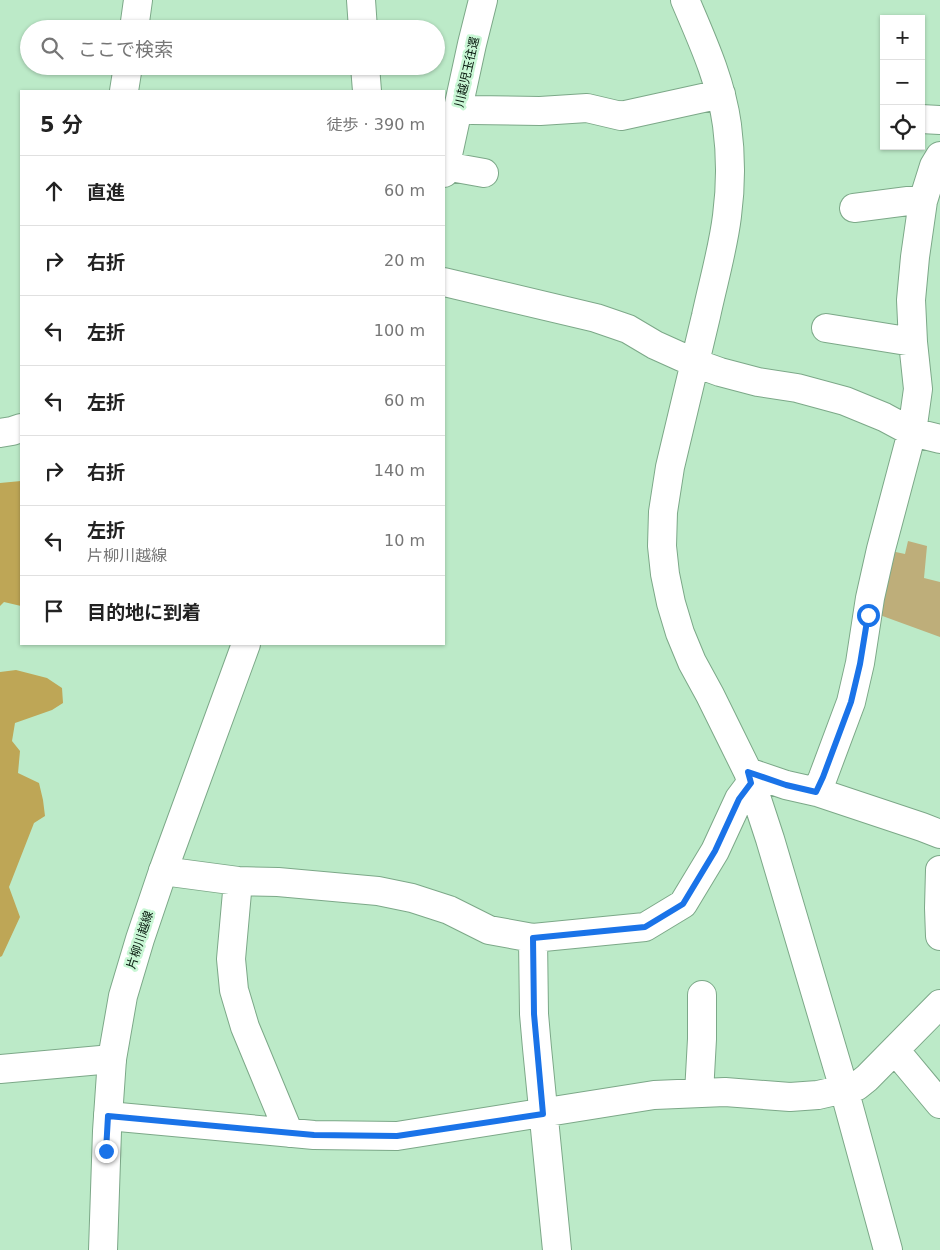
<!DOCTYPE html>
<html lang="ja">
<head>
<meta charset="utf-8">
<style>
  body { margin:0; font-family:"DejaVu Sans","Noto Sans JP",sans-serif; background:#f2f2f2; color:#222 }
  .controls { position:absolute; right:15px; top:15px; display:grid; overflow:hidden; border-radius:0px; box-shadow:0 1px 4px #0004 }
  .controls button { width:45px; height:45px; display:grid; place-items:center; padding:0; border:0; border-bottom:1px solid #e0e0e0; background:#fff; color:#222; font:25px sans-serif }
  .stop { position:absolute; width:15px; height:15px; margin:-11px; border:4px solid #1a73e8; border-radius:50%; background:#fff }
  .stop.end { background:#1a73e8; border-color:#fff; box-shadow:0 1px 5px #0008 }
  .list { margin:0; padding:0; list-style:none }
  h2 { display:flex; justify-content:space-between; align-items:center; height:65px; margin:0; padding:0 20px; font-size:21px }
  h2 small { font-size:16px; font-weight:400; color:#767676 }
  .list li { display:grid; grid-template-columns:32px 1fr auto; gap:15px; align-items:center; box-sizing:border-box; height:70px; padding:0 20px; border-top:1px solid #e0e0e0 }
  .list b { display:block; font-size:19px; white-space:nowrap }
  .list p { margin:0; font-size:16px; white-space:nowrap; color:#767676 }
  .list em { font-size:16px; font-style:normal; color:#767676 }
  .icon { flex:none; width:28px; height:28px; fill:none; stroke:currentColor; stroke-width:2; stroke-linecap:round; stroke-linejoin:round }
  .map { position:relative; flex:none; width:940px; height:1250px; overflow:hidden }
  .search { position:absolute; background:#fff; box-shadow:0 1px 4px #0004; left:20px; top:20px; width:425px; height:55px; display:flex; align-items:center; gap:12px; box-sizing:border-box; padding:0 18px; border-radius:28px; color:#767676; font-size:19px }
  .panel { position:absolute; background:#fff; box-shadow:0 1px 4px #0004; left:20px; top:90px; width:425px; height:555px; border-radius:0px }
  .map>svg:first-child { display:block }
  .green { fill:#beae7a }
  .forest { fill:#bea656 }
  .lines { fill:none; stroke-linecap:round; stroke-linejoin:round }
  .minor-casing { stroke:#7ca888; stroke-width:30 }
  .major-casing { stroke:#7ca888; stroke-width:30 }
  .minor { stroke:#fff; stroke-width:28 }
  .major { stroke:#fff; stroke-width:28 }
  .route { stroke:#1a73e8; stroke-width:6 }
  .labels { text-anchor:middle; dominant-baseline:central; stroke-width:5; stroke-linejoin:round; paint-order:stroke }
  .street-label { font-size:12px; fill:#06170c; stroke:#c9f7d5 }
</style>
</head>
<body>
<div class="map">
<svg width="940" height="1250" viewBox="0 0 940 1250">
  <rect width="100%" height="100%" fill="#bceac8"/>
  <path class="green" d="M 908,541 L 927,546 L 924,578 L 940,582 L 940,637 L 877,614 L 891,551 L 905,554 Z"/>
  <path class="forest" d="M 21,481 L 21,606 L 4,602 L 0,606 L 0,483 Z
    M 16,670 L 47,678 L 62,688 L 63,703 L 52,710 L 15,723 L 12,741 L 20,751 L 18,773 L 39,783 L 43,800 L 45,816 L 34,823 L 9,887 L 20,917 L 2,956 L 0,957 L 0,672 Z"/>
  <g class="lines">
    <g class="minor-casing">
      <path id="minor" d="M 685,0 C 702,40 721,81 727,125 C 731,155 731,186 727,216 C 723,249 713,283 706,316 C 694,366 682,416 670,467 L 663,512 L 662,546 L 665,574 L 671,603 L 680,633 L 692,662 L 710,695 L 748,772 L 770,839 L 844,1089 L 888,1250
        M 134,29 L 138,0
        M 124,91 L 128,66
        M 459,107 L 472,110 L 540,111 L 587,108 L 621,116 L 721,94
        M 921,119 L 940,120
        M 445,166 L 484,173
        M 444,173 L 472,44 L 483,0
        M 854,208 L 908,201 L 923,201
        M 444,282 L 596,318 L 628,329 L 655,345 L 695,363 L 720,372 L 758,382 L 797,388 L 845,401 L 884,417 L 912,432 L 940,439
        M 826,328 L 913,342
        M 0,433 L 12,431 L 21,428
        M 748,772 L 786,785 L 817,792 L 823,777 L 851,702 L 860,663 L 870,598 L 881,549 L 912,432 L 918,389 L 913,342 L 911,300 L 915,257 L 923,201 L 934,166 L 940,156
        M 817,792 L 922,827 L 940,834
        M 940,870 L 939,908 L 940,936
        M 163,871 L 238,881 L 278,882 L 378,891 L 412,898 L 449,910 L 489,930 L 533,938 L 645,927 L 683,904 L 715,851 L 739,799 L 751,783
        M 238,881 L 231,959 L 234,990 L 245,1027 L 289,1133
        M 533,938 L 534,1014 L 537,1048 L 557,1250
        M 895,1050 L 940,1104
        M 0,1069 L 112,1059
        M 699,1093 L 702,1039 L 702,995
        M 108,1116 L 314,1135 L 397,1136 L 654,1095 L 725,1092 L 790,1097 L 818,1095 L 857,1086 L 867,1078 L 940,1004"/>
    </g>
    <g class="major-casing">
      <path id="major" d="M 361,0 L 363,29
        M 365,66 L 367,91
        M 103,1250 L 107,1131 L 112,1059 L 123,996 L 140,939 L 163,871 L 246,644"/>
    </g>
    <use href="#minor" class="minor"/>
    <use href="#major" class="major"/>
  </g>
  <g class="lines">
    <path class="route" d="M 106,1151 L 108,1116 L 314,1135 L 397,1136 L 543,1114 L 534,1014 L 533,938 L 645,927 L 683,904 L 715,851 L 739,799 L 751,783 L 748,772 L 786,785 L 816,792 L 823,777 L 851,702 L 860,664 L 868,615"/>
  </g>
  <g class="labels">
    <g class="street-label">
      <text transform="translate(467 72) rotate(-77)">川越児玉往還</text>
      <text transform="translate(140 940) rotate(-72)">片柳川越線</text>
    </g>
  </g>
</svg>
<div class="controls">
<button>+</button>
<button>−</button>
<button><svg class="icon" aria-label="locate" viewBox="0 0 24 24"><circle cx="12" cy="12" r="6"/><path d="M12 2v4M12 18v4M2 12h4M18 12h4"/></svg></button>
</div>
<div class="stop" style="left:868px;top:615px"></div>
<div class="stop end" style="left:106px;top:1151px"></div>
<div class="search"><svg class="icon" aria-label="search" viewBox="0 0 24 24"><circle cx="10" cy="10" r="6"/><path d="M15 15l6 6"/></svg>ここで検索</div>
<section class="panel">
<h2>5 分<small>徒歩 · 390 m</small></h2>
<ul class="list">
<li><svg class="icon" aria-label="ahead" viewBox="0 0 24 24"><path d="M12 20V5M6 11l6-6 6 6"/></svg><div><b>直進</b></div><em>60 m</em></li>
<li><svg class="icon" aria-label="right" viewBox="0 0 24 24"><path d="M7 20v-9h11M14 6l5 5-5 5"/></svg><div><b>右折</b></div><em>20 m</em></li>
<li><svg class="icon" aria-label="left" viewBox="0 0 24 24"><path d="M17 20v-9H6M10 6l-5 5 5 5"/></svg><div><b>左折</b></div><em>100 m</em></li>
<li><svg class="icon" aria-label="left" viewBox="0 0 24 24"><path d="M17 20v-9H6M10 6l-5 5 5 5"/></svg><div><b>左折</b></div><em>60 m</em></li>
<li><svg class="icon" aria-label="right" viewBox="0 0 24 24"><path d="M7 20v-9h11M14 6l5 5-5 5"/></svg><div><b>右折</b></div><em>140 m</em></li>
<li><svg class="icon" aria-label="left" viewBox="0 0 24 24"><path d="M17 20v-9H6M10 6l-5 5 5 5"/></svg><div><b>左折</b><p>片柳川越線</p></div><em>10 m</em></li>
<li><svg class="icon" aria-label="arrive" viewBox="0 0 24 24"><path d="M6 21V4h12l-3 4 3 4H6"/></svg><div><b>目的地に到着</b></div></li>
</ul>
</section>
</div>
</body>
</html>
